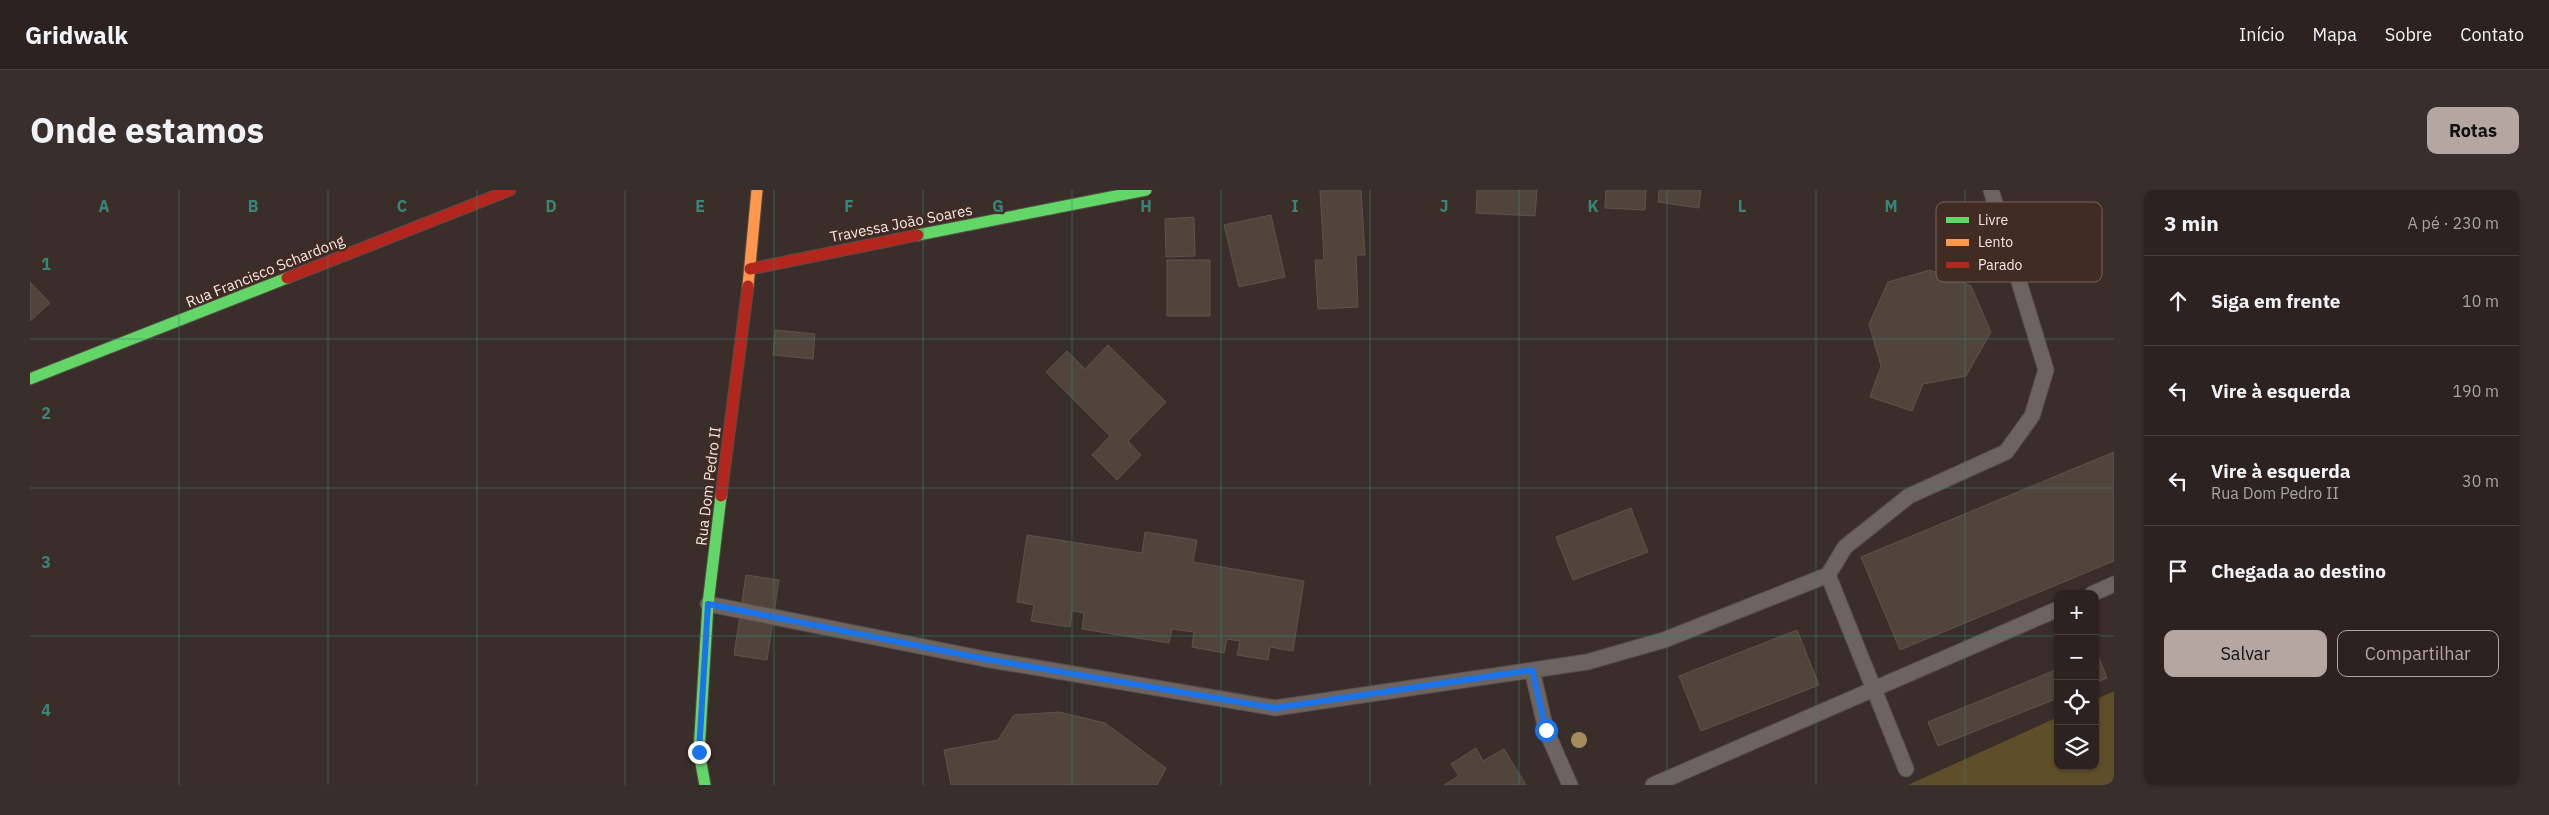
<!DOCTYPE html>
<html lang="pt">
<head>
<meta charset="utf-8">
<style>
  body { margin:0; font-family:"IBM Plex Sans",sans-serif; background:#382f2d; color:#f1f3f6 }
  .controls { position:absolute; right:15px; bottom:15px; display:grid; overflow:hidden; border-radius:10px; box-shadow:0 1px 4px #0004 }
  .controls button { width:45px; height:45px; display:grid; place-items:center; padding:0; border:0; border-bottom:1px solid #483f3e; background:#2c2220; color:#f1f3f6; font:25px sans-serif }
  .stop { position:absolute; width:15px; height:15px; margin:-11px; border:4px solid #1a73e8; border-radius:50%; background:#fff }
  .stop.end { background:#1a73e8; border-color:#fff; box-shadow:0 1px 5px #0008 }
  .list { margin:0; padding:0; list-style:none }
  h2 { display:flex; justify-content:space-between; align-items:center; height:65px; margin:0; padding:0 20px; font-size:21px }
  h2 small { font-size:16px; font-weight:400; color:#a6a4a5 }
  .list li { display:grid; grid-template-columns:32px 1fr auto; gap:15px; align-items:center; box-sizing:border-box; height:90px; padding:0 20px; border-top:1px solid #483f3e }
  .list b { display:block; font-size:19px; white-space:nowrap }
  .list p { margin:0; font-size:16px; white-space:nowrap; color:#a6a4a5 }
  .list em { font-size:16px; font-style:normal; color:#a6a4a5 }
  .actions { display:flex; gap:10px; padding:15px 20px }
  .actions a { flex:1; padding:11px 0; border:1px solid #b4a6a1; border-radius:10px; text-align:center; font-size:18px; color:#b4a6a1 }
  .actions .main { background:#b4a6a1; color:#111 }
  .icon { flex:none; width:28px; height:28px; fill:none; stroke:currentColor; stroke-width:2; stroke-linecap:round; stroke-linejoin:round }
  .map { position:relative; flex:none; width:2084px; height:595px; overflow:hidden; border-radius:10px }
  header { display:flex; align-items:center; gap:30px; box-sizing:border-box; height:70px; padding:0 25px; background:#2c2220; border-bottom:1px solid #483f3e }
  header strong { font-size:24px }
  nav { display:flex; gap:28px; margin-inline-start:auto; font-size:18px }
  .intro { display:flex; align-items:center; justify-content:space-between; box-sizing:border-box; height:120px; padding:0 30px }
  h1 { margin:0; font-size:35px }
  .button { padding:12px 22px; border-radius:10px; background:#b4a6a1; color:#111; font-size:18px; font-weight:700 }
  main { display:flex; gap:30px; padding:0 30px }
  aside { flex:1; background:#2c2220; border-radius:10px; box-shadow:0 1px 4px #0004 }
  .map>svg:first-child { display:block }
  .pitch { fill:#5e4f2a }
  .building { fill:#51453b; stroke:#5c544f }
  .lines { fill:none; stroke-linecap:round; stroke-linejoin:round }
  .lane-casing { stroke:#574d49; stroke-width:17 }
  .fast-casing { stroke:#574d49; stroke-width:13 }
  .slow-casing { stroke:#574d49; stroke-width:13 }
  .jam-casing { stroke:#574d49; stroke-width:13 }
  .lane { stroke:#6d6460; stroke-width:15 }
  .fast { stroke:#63d668; stroke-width:11 }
  .slow { stroke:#ff974d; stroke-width:11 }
  .jam { stroke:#b3261e; stroke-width:11 }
  .tree { fill:#a38d5f }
  .route { stroke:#1a73e8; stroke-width:6 }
  .grid { fill:none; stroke:#32877f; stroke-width:1; stroke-opacity:0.55 }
  .labels { text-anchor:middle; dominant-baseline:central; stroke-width:4.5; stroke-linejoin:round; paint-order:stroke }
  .street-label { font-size:15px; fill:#f5e7e1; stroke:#412b23 }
  .key { fill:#412b23; stroke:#77635c; stroke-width:1 }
  .key-label { font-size:14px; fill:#f5e7e1 }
  .grid-label { font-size:16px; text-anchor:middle; font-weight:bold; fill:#32877f; stroke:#412b23; stroke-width:4.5; stroke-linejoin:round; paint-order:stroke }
</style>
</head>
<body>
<header>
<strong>Gridwalk</strong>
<nav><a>Início</a><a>Mapa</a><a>Sobre</a><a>Contato</a></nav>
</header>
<div class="intro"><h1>Onde estamos</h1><a class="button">Rotas</a></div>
<main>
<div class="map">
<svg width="2084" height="595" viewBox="0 0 2084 595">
  <rect width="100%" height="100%" fill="#3a2e2a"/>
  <path class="pitch" d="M 2084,501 L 2084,595 L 1878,595 L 2028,527 L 2028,576 L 2065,576 L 2065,510 Z"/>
  <path class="building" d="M 1290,0 L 1331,0 L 1335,65 L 1326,65 L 1328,117 L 1288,119 L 1285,70 L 1294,70 Z
    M 1447,0 L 1507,0 L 1505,26 L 1446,23 Z
    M 1576,0 L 1616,0 L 1615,20 L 1575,18 Z
    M 1629,0 L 1671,0 L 1669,18 L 1628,12 Z
    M 1241,25 L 1255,87 L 1209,97 L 1194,35 Z
    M 1164,27 L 1165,66 L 1136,67 L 1135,29 Z
    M 1137,70 L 1180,70 L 1180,126 L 1137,126 Z
    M 1900,80 L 1941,96 L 1961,142 L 1936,186 L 1893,194 L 1882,221 L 1840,207 L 1851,176 L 1839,134 L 1858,92 Z
    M 0,92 L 20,113 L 0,131 Z
    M 745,140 L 785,144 L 783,169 L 743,165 Z
    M 1078,155 L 1136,212 L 1098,251 L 1111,265 L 1087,290 L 1062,265 L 1080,246 L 1016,182 L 1037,161 L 1055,179 Z
    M 2084,262 L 2084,371 L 1870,460 L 1831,367 Z
    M 1601,318 L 1618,362 L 1543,390 L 1526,347 Z
    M 1115,342 L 1167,350 L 1163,372 L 1274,391 L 1263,461 L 1240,457 L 1238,470 L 1207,465 L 1210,451 L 1197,449 L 1194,463 L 1162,457 L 1164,442 L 1142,439 L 1139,453 L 1052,439 L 1054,423 L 1042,421 L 1040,437 L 1001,431 L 1004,415 L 987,412 L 997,345 L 1112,363 Z
    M 716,385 L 749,390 L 737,470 L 704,465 Z
    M 1767,440 L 1789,495 L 1671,541 L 1649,486 Z
    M 2067,463 L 2077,488 L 2065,493 L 2065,464 Z
    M 2028,479 L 2028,508 L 1908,556 L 1898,532 Z
    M 1029,522 L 1075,533 L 1136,578 L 1127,595 L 921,595 L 914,560 L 968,550 L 984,525 Z
    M 1446,558 L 1453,571 L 1474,559 L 1496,595 L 1414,595 L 1429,586 L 1421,574 Z"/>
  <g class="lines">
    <g class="lane-casing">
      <path id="lane" d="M 1798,385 L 1876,579
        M 2062,404 L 2084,394
        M 678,414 L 955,469 L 1245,518 L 1557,472 L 1634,450 L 1798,385 L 1815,357 L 1879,306 L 1976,262 L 2002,226 L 2016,180 L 1961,0
        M 1502,480 L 1516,540 L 1540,595
        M 1623,595 L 2028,419"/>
    </g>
    <g class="fast-casing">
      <path id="fast" d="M 888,45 L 1116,0
        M 0,189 L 257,88
        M 675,595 L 669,562 L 678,414 L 691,306"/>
    </g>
    <g class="slow-casing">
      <path id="slow" d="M 718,96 L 727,0"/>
    </g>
    <g class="jam-casing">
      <path id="jam" d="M 720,79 L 888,45
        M 257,88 L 480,0
        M 691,306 L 718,96"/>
    </g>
    <use href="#lane" class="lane"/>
    <use href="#fast" class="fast"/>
    <use href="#slow" class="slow"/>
    <use href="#jam" class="jam"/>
  </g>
  <circle class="tree" cx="1549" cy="550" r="8"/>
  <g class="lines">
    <path class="route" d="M 669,562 L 678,414 L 955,469 L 1245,518 L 1502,480 L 1516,540"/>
  </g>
  <path class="grid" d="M 149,0 L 149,595M 298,0 L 298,595M 447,0 L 447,595M 595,0 L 595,595M 744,0 L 744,595M 893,0 L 893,595M 1042,0 L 1042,595M 1191,0 L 1191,595M 1340,0 L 1340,595M 1489,0 L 1489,595M 1637,0 L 1637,595M 1786,0 L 1786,595M 1935,0 L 1935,595M 0,149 L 2084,149M 0,298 L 2084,298M 0,446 L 2028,446M 2065,446 L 2084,446"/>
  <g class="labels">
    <g class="street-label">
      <text transform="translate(871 33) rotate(-11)">Travessa João Soares</text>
      <text transform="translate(235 81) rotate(-22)">Rua Francisco Schardong</text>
      <text transform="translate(678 296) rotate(-83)">Rua Dom Pedro II</text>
    </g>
  </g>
  <rect x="1906" y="12" width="166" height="80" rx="8" class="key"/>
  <rect x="1916" y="27" width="23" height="6" fill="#63d668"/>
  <rect x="1916" y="49" width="23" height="7" fill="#ff974d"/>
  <rect x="1916" y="72" width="23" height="6" fill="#b3261e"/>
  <g class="key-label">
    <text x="1948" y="35">Livre</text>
    <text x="1948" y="57">Lento</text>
    <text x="1948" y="80">Parado</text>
  </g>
  <g class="grid-label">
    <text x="74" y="22">A</text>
    <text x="223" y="22">B</text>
    <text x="372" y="22">C</text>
    <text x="521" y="22">D</text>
    <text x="670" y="22">E</text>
    <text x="819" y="22">F</text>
    <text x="968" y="22">G</text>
    <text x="1116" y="22">H</text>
    <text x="1265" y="22">I</text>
    <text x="1414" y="22">J</text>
    <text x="1563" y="22">K</text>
    <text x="1712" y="22">L</text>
    <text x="1861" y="22">M</text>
    <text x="16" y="80">1</text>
    <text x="16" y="229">2</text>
    <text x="16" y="378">3</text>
    <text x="16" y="526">4</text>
  </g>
</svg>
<div class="controls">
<button>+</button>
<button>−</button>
<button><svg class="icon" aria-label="locate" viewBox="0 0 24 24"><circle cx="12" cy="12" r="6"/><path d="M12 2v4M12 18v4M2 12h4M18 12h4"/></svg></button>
<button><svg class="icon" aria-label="layers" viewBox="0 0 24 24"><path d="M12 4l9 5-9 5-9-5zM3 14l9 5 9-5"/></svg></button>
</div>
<div class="stop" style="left:1516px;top:540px"></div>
<div class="stop end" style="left:669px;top:562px"></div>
</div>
<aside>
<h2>3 min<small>A pé · 230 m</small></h2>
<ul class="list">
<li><svg class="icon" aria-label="ahead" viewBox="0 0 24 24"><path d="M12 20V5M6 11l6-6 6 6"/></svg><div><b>Siga em frente</b></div><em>10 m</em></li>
<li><svg class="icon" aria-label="left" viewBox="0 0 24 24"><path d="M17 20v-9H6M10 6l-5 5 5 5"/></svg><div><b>Vire à esquerda</b></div><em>190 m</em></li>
<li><svg class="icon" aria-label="left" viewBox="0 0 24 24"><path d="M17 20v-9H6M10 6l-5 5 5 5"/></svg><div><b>Vire à esquerda</b><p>Rua Dom Pedro II</p></div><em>30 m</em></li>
<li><svg class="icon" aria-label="arrive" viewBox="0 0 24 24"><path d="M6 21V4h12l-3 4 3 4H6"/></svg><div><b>Chegada ao destino</b></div></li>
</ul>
<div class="actions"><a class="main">Salvar</a><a>Compartilhar</a></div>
</aside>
</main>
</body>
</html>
